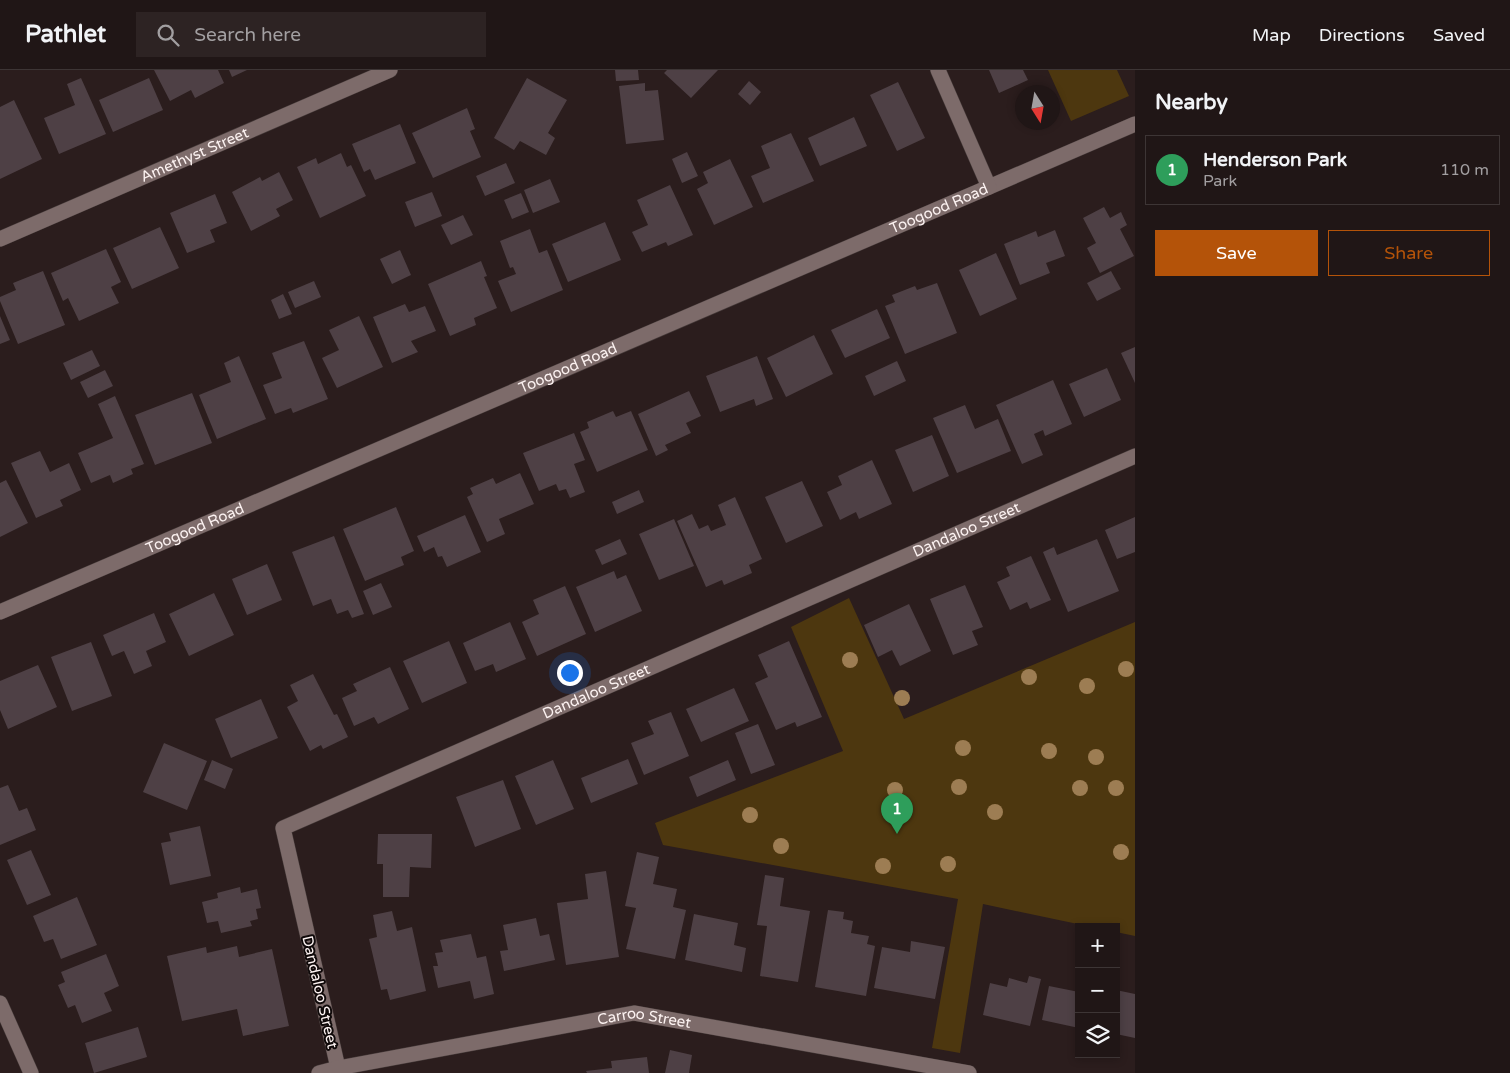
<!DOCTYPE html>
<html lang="en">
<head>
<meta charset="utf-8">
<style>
  body { margin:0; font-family:"Varela Round",sans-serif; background:#2d2323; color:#f1f3f6 }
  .controls { position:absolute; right:15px; bottom:15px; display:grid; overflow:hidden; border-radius:0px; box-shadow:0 2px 8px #0003 }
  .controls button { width:45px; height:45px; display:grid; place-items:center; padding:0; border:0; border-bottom:1px solid #3d3535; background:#201616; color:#f1f3f6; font:25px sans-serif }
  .compass { position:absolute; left:1015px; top:15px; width:45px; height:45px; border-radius:50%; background:#201616; box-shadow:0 2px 8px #0003; rotate:169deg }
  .you { position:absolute; left:569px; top:602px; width:18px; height:18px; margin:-12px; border:4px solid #fff; border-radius:50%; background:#1a73e8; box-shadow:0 0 0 8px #1a73e833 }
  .badge { display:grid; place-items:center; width:32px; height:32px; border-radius:50%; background:#b45309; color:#fff; font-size:16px; font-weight:700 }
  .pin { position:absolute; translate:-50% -41px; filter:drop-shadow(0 1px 2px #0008) }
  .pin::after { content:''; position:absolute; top:26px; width:18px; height:15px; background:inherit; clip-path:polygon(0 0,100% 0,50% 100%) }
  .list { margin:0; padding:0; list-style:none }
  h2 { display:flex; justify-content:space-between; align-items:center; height:65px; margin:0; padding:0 20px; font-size:21px }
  h2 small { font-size:16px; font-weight:400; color:#a29fa1 }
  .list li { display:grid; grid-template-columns:32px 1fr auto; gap:15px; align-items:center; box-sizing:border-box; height:70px; margin:0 10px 10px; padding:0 10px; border:1px solid #3d3535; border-radius:0px }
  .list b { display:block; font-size:19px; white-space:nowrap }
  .list p { margin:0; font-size:16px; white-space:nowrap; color:#a29fa1 }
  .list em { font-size:16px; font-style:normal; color:#a29fa1 }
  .actions { display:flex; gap:10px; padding:15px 20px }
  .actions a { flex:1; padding:11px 0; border:1px solid #b45309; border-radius:0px; text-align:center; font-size:18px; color:#b45309 }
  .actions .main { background:#b45309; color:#fff }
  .icon { flex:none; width:28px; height:28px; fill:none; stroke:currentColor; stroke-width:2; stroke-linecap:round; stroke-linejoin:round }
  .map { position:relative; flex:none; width:1135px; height:1003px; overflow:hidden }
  header { display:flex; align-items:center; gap:30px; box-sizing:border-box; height:70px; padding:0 25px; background:#201616; border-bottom:1px solid #3d3535 }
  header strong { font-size:24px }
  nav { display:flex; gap:28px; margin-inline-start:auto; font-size:18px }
  .search { width:350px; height:45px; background:#2d2323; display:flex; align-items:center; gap:12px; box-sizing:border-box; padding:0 18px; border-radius:0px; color:#a29fa1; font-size:19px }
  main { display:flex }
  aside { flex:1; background:#201616 }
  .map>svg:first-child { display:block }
  .green { fill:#4d370f }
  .building { fill:#4e4045 }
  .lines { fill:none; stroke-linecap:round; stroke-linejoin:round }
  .street-casing { stroke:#463b3a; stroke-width:16 }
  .secondary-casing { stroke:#463b3a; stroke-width:16 }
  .street { stroke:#7d6b6a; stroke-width:15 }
  .secondary { stroke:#7d6b6a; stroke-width:15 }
  .tree { fill:#9d7d53 }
  .labels { text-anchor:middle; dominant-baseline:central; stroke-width:4; stroke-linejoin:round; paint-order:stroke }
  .street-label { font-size:15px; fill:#fcf2f1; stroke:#0f0909 }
</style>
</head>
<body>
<header>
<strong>Pathlet</strong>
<div class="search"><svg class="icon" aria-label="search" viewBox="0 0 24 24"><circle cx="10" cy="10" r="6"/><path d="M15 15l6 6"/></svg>Search here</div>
<nav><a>Map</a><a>Directions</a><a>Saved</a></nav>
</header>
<main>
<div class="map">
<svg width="1135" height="1003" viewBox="0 0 1135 1003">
  <rect width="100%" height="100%" fill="#2b1d1d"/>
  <path class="green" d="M 1048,0 L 1117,0 L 1129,26 L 1071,51 Z
    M 849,528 L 904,649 L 1135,552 L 1135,866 L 1116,862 L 1116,857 L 1092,857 L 983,834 L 960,983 L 932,978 L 958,829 L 663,775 L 655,753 L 843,681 L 791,557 Z"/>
  <path class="building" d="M 154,0 L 218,0 L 224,13 L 195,28 L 191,20 L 170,31 Z
    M 229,0 L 247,0 L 232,7 Z
    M 615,0 L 638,0 L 639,10 L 616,11 Z
    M 667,0 L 718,0 L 691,28 L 664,3 Z
    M 989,0 L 1023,0 L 1028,10 L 999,23 Z
    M 81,8 L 106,64 L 59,84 L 44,48 L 75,35 L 67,14 Z
    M 149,8 L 163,40 L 113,62 L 99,30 Z
    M 527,8 L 567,30 L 548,63 L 555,68 L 546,85 L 520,71 L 514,80 L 494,68 Z
    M 749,11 L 761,22 L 750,35 L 738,24 Z
    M 898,12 L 925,68 L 897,81 L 870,25 Z
    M 645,13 L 645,21 L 658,20 L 664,70 L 626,74 L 619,16 Z
    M 14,30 L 42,89 L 0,109 L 0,37 Z
    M 467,38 L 475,59 L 470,61 L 481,87 L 433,108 L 412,63 Z
    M 854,47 L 867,76 L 820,96 L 808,68 Z
    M 400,54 L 416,93 L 375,110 L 370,99 L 364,102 L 352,74 Z
    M 791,63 L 814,111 L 763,133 L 751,106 L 770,98 L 761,76 Z
    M 687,82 L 698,106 L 682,113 L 672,89 Z
    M 341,83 L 347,97 L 351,95 L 366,126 L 320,148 L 297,97 L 316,88 L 318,94 Z
    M 730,89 L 753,137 L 714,155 L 697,119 L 708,113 L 703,102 Z
    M 506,93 L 515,113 L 485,126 L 476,106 Z
    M 279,102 L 293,130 L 276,139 L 280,146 L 251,161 L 232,122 L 260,107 L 262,111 Z
    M 550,109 L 560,132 L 533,143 L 524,120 Z
    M 670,115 L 693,165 L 668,176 L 666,172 L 642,182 L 632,162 L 648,155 L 637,130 Z
    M 432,122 L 442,146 L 415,157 L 405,132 Z
    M 521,123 L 529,142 L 512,149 L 504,130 Z
    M 215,124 L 227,153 L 210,160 L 215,172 L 187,183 L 170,143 Z
    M 1104,137 L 1110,148 L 1121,142 L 1127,155 L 1120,159 L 1134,186 L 1100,203 L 1087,178 L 1096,173 L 1083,148 Z
    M 463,145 L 473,165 L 451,175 L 441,155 Z
    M 605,152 L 621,190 L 568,212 L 552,174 Z
    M 160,157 L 179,198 L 132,219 L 113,178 Z
    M 530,159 L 539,183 L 547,180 L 563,220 L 511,242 L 498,211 L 516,204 L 513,197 L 510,198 L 500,171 Z
    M 1055,160 L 1065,186 L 1046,193 L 1050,203 L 1020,215 L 1004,174 L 1036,161 L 1038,167 Z
    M 106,179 L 121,212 L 111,217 L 119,233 L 79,251 L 68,228 L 63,231 L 51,203 Z
    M 400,180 L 411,205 L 392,214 L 380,189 Z
    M 996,183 L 1017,229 L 980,246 L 959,200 Z
    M 481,191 L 487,206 L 484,207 L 497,238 L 474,248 L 476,255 L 450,266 L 428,214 Z
    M 43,201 L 65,255 L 18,274 L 0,231 L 0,227 L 16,220 L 13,213 Z
    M 1111,201 L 1121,219 L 1097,231 L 1087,213 Z
    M 314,211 L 321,227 L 295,238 L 288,222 Z
    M 937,213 L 957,263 L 905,284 L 885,236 L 895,232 L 892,225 L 915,216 L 917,220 Z
    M 283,224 L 292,244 L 279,249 L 271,230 Z
    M 405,234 L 409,242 L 425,236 L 436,261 L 411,271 L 418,282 L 392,293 L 373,247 Z
    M 877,239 L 890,268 L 845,288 L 831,260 Z
    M 0,246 L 10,270 L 0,274 Z
    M 359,246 L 383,297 L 337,318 L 322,288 L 339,280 L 329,260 Z
    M 814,265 L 833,304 L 786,327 L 767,288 Z
    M 304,271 L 328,329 L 293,343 L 291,338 L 275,344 L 263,315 L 282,308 L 272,283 Z
    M 1135,277 L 1135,313 L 1121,283 Z
    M 92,280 L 100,296 L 71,310 L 63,293 Z
    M 239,286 L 266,349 L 217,369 L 199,325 L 231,312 L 224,293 Z
    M 757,286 L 773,329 L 756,336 L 754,329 L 720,342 L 706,306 Z
    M 897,291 L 906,311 L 874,326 L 865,306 Z
    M 1107,298 L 1121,330 L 1084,347 L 1069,314 Z
    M 105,300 L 113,316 L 88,328 L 80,312 Z
    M 1053,310 L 1072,354 L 1045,366 L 1043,360 L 1034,364 L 1043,385 L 1022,394 L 996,335 Z
    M 689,321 L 701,346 L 686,353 L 691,363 L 665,375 L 668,380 L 656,386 L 638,344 Z
    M 192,323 L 212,373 L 155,395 L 135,345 Z
    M 115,326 L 144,394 L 131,399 L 133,404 L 113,413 L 110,405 L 91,413 L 78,383 L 113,368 L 98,334 Z
    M 965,335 L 975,359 L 998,349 L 1011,381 L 957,403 L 933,348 Z
    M 613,341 L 616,347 L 631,341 L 648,380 L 597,402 L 580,362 L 589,358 L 587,352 Z
    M 574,363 L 585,390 L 574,394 L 585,422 L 570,428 L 566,419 L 559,421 L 556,414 L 539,421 L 523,383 Z
    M 932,365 L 949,406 L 913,422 L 895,380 Z
    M 40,381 L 50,402 L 69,393 L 81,420 L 60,430 L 63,436 L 36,448 L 11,393 Z
    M 872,390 L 892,434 L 859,449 L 856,442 L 840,450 L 827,422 L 842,415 L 838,406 Z
    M 520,403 L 534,434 L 499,449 L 505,464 L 487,472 L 467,427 L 473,424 L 470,418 L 493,408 L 496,414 Z
    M 6,410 L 28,453 L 0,467 L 0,413 Z
    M 802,411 L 823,456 L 786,473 L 765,427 Z
    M 639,420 L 644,432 L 617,444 L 612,432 Z
    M 735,427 L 762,489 L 749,495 L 752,503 L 724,515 L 722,510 L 706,517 L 677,451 L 692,444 L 699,459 L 708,455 L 711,461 L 726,455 L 718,435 Z
    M 396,437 L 414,481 L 401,487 L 404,495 L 365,511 L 343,459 Z
    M 465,445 L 481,482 L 447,497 L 442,486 L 438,487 L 434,477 L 424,482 L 417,466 Z
    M 1135,447 L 1135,482 L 1117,489 L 1105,460 Z
    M 674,449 L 694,496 L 659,510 L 639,464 Z
    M 334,466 L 364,544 L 352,548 L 348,540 L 337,544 L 331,529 L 313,536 L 292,482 Z
    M 620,469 L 627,484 L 602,495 L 595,480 Z
    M 1097,469 L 1119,521 L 1068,542 L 1043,482 L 1054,477 L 1057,485 Z
    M 1031,486 L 1051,530 L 1030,539 L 1027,532 L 1010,540 L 997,512 L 1010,506 L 1006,497 Z
    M 267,494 L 282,530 L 247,545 L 232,509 Z
    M 614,501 L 617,509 L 626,505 L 642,541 L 595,562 L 576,517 Z
    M 381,513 L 392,537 L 373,545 L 363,521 Z
    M 965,515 L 983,557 L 972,561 L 978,575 L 953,585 L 930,529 Z
    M 565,516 L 586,564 L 537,586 L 522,552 L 539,544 L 533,530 Z
    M 214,523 L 234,565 L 189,586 L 169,544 Z
    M 909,534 L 931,581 L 900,596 L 892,580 L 878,587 L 864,555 Z
    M 154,543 L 166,572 L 146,581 L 152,596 L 134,604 L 124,581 L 112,586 L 103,565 Z
    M 510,552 L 526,589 L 496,602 L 493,594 L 475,601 L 463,573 Z
    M 449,571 L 467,613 L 422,633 L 403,591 Z
    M 789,571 L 822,647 L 797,657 L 795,652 L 776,660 L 755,613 L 768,607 L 758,585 Z
    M 91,572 L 112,626 L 72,641 L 51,587 Z
    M 38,595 L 57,637 L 8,659 L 0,640 L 0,611 Z
    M 390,597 L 409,639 L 378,654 L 374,647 L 354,656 L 342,628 L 357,621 L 353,614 Z
    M 313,604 L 334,645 L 337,644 L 348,667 L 323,679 L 321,675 L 310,681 L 287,637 L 298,631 L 290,615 Z
    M 734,618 L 749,651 L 701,672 L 686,639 Z
    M 261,629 L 278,668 L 231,688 L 215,649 Z
    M 671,642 L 689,686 L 644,705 L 631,673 L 654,664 L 648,651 Z
    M 758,654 L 775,695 L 751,704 L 735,663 Z
    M 164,673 L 207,691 L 187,740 L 143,722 Z
    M 628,689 L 638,714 L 591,733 L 581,708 Z
    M 212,690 L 233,699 L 225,719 L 204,710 Z
    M 553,690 L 574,739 L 536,755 L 515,706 Z
    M 728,690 L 736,710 L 697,727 L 689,707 Z
    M 503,710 L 521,759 L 475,777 L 456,727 Z
    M 8,715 L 19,741 L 27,738 L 36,760 L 0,775 L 0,718 Z
    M 200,756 L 211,806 L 170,815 L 161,773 L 171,771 L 169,763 Z
    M 378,764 L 432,764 L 431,798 L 410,797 L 409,827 L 383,827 L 383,794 L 377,794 Z
    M 31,780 L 51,825 L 27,835 L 7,790 Z
    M 637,782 L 659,787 L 653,814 L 677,819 L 673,837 L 686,840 L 675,889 L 626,879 L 636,838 L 625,836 Z
    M 606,801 L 619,887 L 566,895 L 557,833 L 588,829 L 585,804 Z
    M 765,805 L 784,808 L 780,836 L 810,841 L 798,912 L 760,906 L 767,856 L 757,855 Z
    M 240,817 L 241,823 L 257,819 L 261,838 L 256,839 L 258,849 L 250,851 L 252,856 L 221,863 L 218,851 L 207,853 L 202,832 L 218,828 L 217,823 Z
    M 77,827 L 97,875 L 61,889 L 53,869 L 44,872 L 33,846 Z
    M 828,840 L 844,842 L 843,849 L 853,851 L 851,863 L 869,866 L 867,874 L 875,876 L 866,926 L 815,917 Z
    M 392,841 L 397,861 L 412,857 L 426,921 L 390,930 L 387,919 L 381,920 L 369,869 L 377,867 L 373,845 Z
    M 694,844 L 738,853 L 734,875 L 746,878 L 742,902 L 685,890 Z
    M 536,848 L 540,866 L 549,864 L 555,890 L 504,901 L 500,881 L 508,880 L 503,855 Z
    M 471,864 L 477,888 L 486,886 L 494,924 L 474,929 L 470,911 L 438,918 L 433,896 L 438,896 L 435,883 L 443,882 L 440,870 Z
    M 911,871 L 945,877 L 935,929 L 874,918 L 882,877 L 910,882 Z
    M 237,876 L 239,887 L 272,879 L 289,956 L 243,966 L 237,939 L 182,951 L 167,886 L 206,877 L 207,883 Z
    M 106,884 L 119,916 L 104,923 L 112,941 L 82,953 L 75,935 L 68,938 L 58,915 L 65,912 L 61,902 Z
    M 1029,906 L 1041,909 L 1030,956 L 983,945 L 990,913 L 1007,917 L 1009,908 L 1027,913 Z
    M 1049,916 L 1079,922 L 1079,958 L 1042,950 Z
    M 1116,920 L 1135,924 L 1135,968 L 1116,964 Z
    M 138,957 L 147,987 L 94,1003 L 85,973 Z
    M 670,980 L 692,985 L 689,1003 L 665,1003 Z
    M 647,987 L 649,1003 L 587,1003 L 586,1001 L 612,998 L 611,991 Z"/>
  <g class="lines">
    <g class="street-casing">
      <g id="street">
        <path d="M 989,117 L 1135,54"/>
        <path id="s1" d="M 0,169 L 390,0"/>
        <path d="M 0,933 L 31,1003"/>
        <path id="s2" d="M 338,998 L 283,758 L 1135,386"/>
        <path id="s3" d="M 319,1003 L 338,998 L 634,943 L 969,1003"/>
      </g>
    </g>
    <g class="secondary-casing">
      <g id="secondary">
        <path id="s4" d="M 0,542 L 989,117 L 938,0"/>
      </g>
    </g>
    <use href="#street" class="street"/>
    <use href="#secondary" class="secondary"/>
  </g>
  <g class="tree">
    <circle cx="850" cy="590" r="8"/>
    <circle cx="1126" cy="599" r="8"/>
    <circle cx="1029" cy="607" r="8"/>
    <circle cx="1087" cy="616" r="8"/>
    <circle cx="902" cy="628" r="8"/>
    <circle cx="963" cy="678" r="8"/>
    <circle cx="1049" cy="681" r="8"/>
    <circle cx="1096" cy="687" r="8"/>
    <circle cx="959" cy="717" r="8"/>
    <circle cx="1080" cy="718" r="8"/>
    <circle cx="1116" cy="718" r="8"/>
    <circle cx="895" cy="720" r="8"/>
    <circle cx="995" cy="742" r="8"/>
    <circle cx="750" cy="745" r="8"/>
    <circle cx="781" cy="776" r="8"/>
    <circle cx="1121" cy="782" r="8"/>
    <circle cx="948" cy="794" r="8"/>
    <circle cx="883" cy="796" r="8"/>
  </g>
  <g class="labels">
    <g class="street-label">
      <text stroke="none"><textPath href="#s1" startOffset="212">Amethyst Street</textPath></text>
      <text stroke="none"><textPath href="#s4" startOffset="1022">Toogood Road</textPath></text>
      <text stroke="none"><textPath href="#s4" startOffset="618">Toogood Road</textPath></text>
      <text stroke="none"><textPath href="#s4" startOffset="212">Toogood Road</textPath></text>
      <text stroke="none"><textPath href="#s2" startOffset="992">Dandaloo Street</textPath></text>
      <text stroke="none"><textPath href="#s2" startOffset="588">Dandaloo Street</textPath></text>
      <text transform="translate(320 922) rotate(77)">Dandaloo Street</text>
      <text stroke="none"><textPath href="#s3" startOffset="331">Carroo Street</textPath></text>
    </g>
  </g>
</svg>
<div class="controls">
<button>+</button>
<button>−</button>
<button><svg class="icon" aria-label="layers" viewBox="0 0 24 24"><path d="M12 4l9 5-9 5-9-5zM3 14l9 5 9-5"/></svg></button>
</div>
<svg class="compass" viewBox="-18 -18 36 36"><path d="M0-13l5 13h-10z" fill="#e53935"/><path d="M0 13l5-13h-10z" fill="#a29fa1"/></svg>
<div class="you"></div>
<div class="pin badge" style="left:897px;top:764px;background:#2e9e5b">1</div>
</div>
<aside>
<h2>Nearby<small></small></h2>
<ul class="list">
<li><span class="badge" style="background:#2e9e5b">1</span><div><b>Henderson Park</b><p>Park</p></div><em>110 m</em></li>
</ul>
<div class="actions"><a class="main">Save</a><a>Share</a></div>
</aside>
</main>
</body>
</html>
